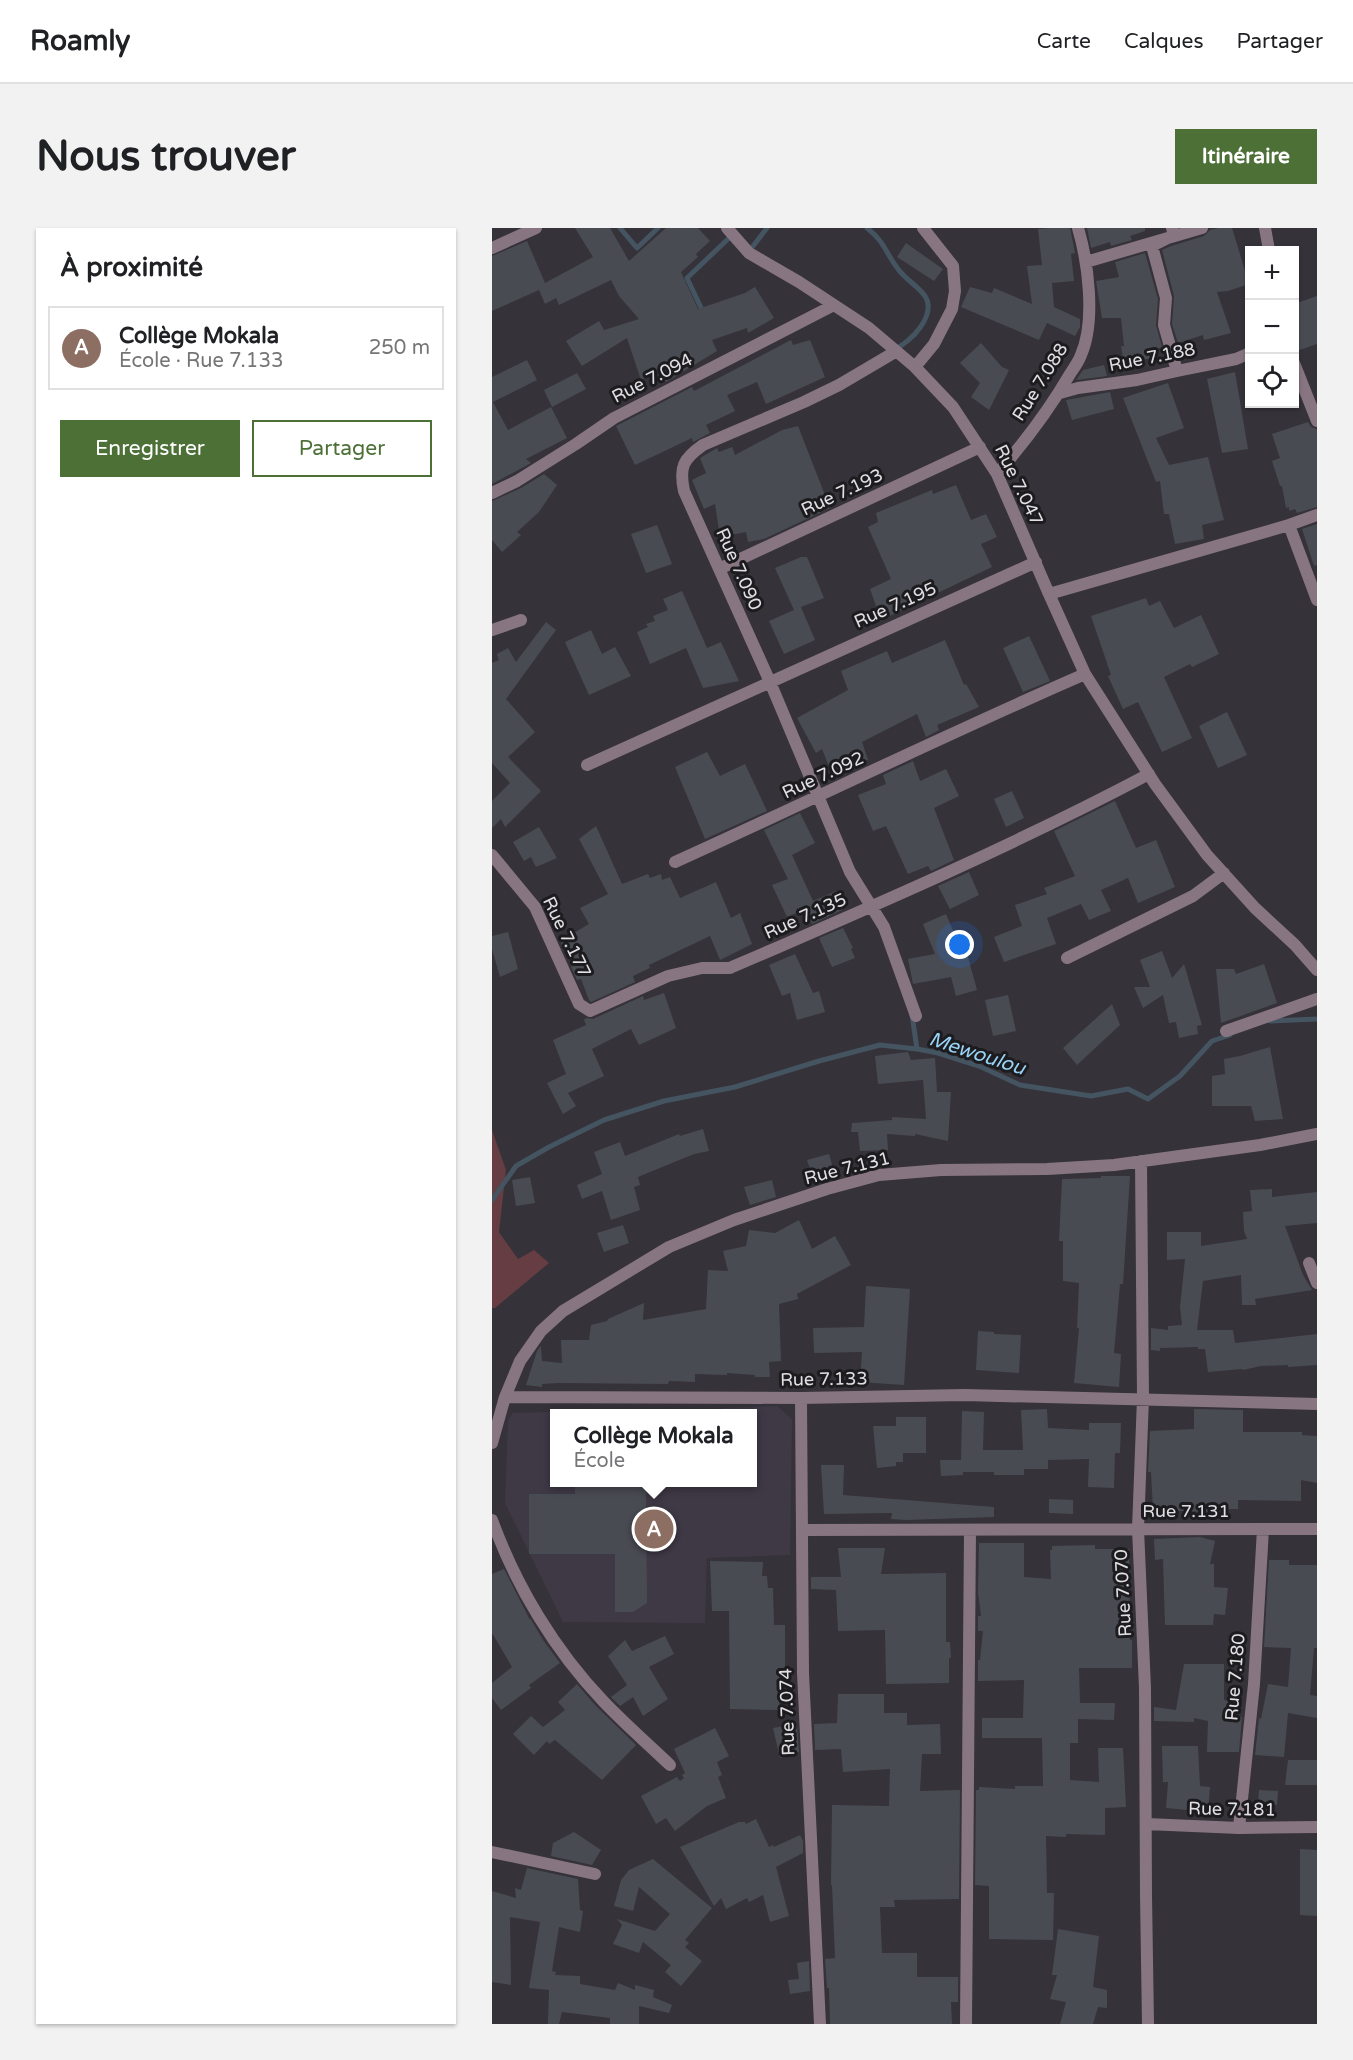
<!DOCTYPE html>
<html lang="fr">
<meta charset="utf-8">
<style>
body{margin:0;font-family:"Varela Round",sans-serif;background:#f2f2f2;color:#202124}
.controls{position:absolute;right:18px;top:18px;display:grid;overflow:hidden;border-radius:0px;box-shadow:0 2px 4px #0004}
.controls button{width:54px;height:54px;display:grid;place-items:center;padding:0;border:0;border-bottom:2px solid #e0e0e0;background:#fff;color:#202124;font:30px sans-serif}
.you{position:absolute;left:468px;top:717px;width:21px;height:21px;margin:-15px;border:4px solid #fff;border-radius:50%;background:#1a73e8;box-shadow:0 0 0 9px #1a73e833}
.badge{display:grid;place-items:center;width:39px;height:39px;border-radius:50%;background:#4d7037;color:#fff;font-size:20px;font-weight:700}
.pin{position:absolute;translate:-50% -50%;border:3px solid #fff;box-shadow:0 2px 6px #0006}
.popup{position:absolute;left:58px;top:1181px;width:207px;height:78px;box-sizing:border-box;display:grid;place-content:center;border-radius:0px;background:#fff;filter:drop-shadow(0 2px 4px #0005);font-size:20px;white-space:nowrap;color:#757577}
.popup b{font-size:22px;color:#202124}
.popup::after{content:'';position:absolute;left:50%;top:100%;margin-left:-12px;border:12px solid transparent;border-top-color:#fff}
.list{margin:0;padding:0;list-style:none}
h2{display:flex;justify-content:space-between;align-items:center;height:78px;margin:0;padding:0 24px;font-size:26px}
h2 small{font-size:20px;font-weight:400;color:#757577}
.list li{display:grid;grid-template-columns:39px 1fr auto;gap:18px;align-items:center;box-sizing:border-box;height:84px;margin:0 12px 12px;padding:0 12px;border:2px solid #e0e0e0;border-radius:0px}
.list b{display:block;font-size:22px;white-space:nowrap}
.list p{margin:0;font-size:20px;white-space:nowrap;color:#757577}
.list em{font-size:20px;font-style:normal;color:#757577}
.actions{display:flex;gap:12px;padding:18px 24px}
.actions a{flex:1;padding:14px 0;border:2px solid #4d7037;border-radius:0px;text-align:center;font-size:21px;color:#4d7037}
.actions .main{background:#4d7037;color:#fff}
.icon{flex:none;width:33px;height:33px;fill:none;stroke:currentColor;stroke-width:2;stroke-linecap:round;stroke-linejoin:round}
.map{position:relative;flex:none;width:825px;height:1796px;overflow:hidden;border-radius:0px}
header{display:flex;align-items:center;gap:36px;box-sizing:border-box;height:84px;padding:0 30px;background:#fff;border-bottom:2px solid #e0e0e0}
header strong{font-size:28px}
nav{display:flex;gap:33px;margin-inline-start:auto;font-size:21px}
.intro{display:flex;align-items:center;justify-content:space-between;box-sizing:border-box;height:144px;padding:0 36px}
h1{margin:0;font-size:42px}
.button{padding:15px 27px;border-radius:0px;background:#4d7037;color:#fff;font-size:21px;font-weight:700}
main{display:flex;gap:36px;padding:0 36px}
aside{flex:1;background:#fff;border-radius:0px;box-shadow:0 2px 4px #0004}
.map>svg:first-child{display:block}
</style>
<header>
<strong>Roamly</strong>
<nav><a>Carte</a><a>Calques</a><a>Partager</a></nav>
</header>
<div class="intro"><h1>Nous trouver</h1><a class="button">Itinéraire</a></div>
<main>
<aside>
<h2>À proximité<small></small></h2>
<ul class="list">
<li><span class="badge" style="background:#8d6e63">A</span><div><b>Collège Mokala</b><p>École · Rue 7.133</p></div><em>250 m</em></li>
</ul>
<div class="actions"><a class="main">Enregistrer</a><a>Partager</a></div>
</aside>
<div class="map">
<svg width="825" height="1796" viewBox="0 0 825 1796">
<rect width="100%" height="100%" fill="#353239"/>
<path fill="#3f3946" d="M285,1178L300,1191L298,1327L215,1330L213,1395L71,1394L13,1275L16,1193L21,1185L164,1181V1186H63V1254H261V1186L230,1185V1180Z"/>
<path fill="#653d42" d="M0,902L14,942L7,1004L26,1031L42,1022L57,1035L3,1080H0Z"/>
<g fill="none" stroke-linecap="round" stroke-linejoin="round">
<path stroke="#445460" stroke-width="5" d="M128,0L145,20L166,0
M375,0C393,14 393,24 406,41C413,51 426,58 433,68C445,87 419,114 403,121
M258,22L275,0
M212,86L195,50L237,10
M420,787L425,821
M778,793L825,791
M0,972L24,938L57,919L112,892L172,873L243,859L327,833L388,817L425,821L446,825L487,838L528,857L599,868L636,861L656,871L688,848L720,813L738,807"/>
</g>
<path fill="#494b53" d="M83,0H118L137,33L174,0H206L218,13L204,26L206,29L189,44L206,81L253,65L263,59L282,90L256,105L255,100L220,112L225,123L174,154L167,142L149,152L135,110L90,138L74,113L107,93L112,102L147,91L127,68L119,52L67,77L64,70L53,76L47,62L0,83V28L35,13L53,55L101,29Z
M558,0H578L583,25L579,26L582,53L560,55L562,79L588,91V99L583,108L555,95L547,112L469,79L478,59L500,65L502,60L540,76L535,38L550,37L546,1Z
M595,0H653V3L638,8L640,12L619,18L618,14L599,20Z
M726,0H740L757,56L736,63L725,64L739,105L712,112L711,107L686,115L680,96L682,68L670,22L679,18L712,8L718,2Z
M414,15L451,41L442,53L405,29Z
M653,25L666,71L664,97L670,119L662,122L664,129L632,136L629,118H632L629,90H610L604,53L627,49L623,34Z
M825,68V116L802,124V76Z
M299,112L301,117L318,112L333,149L274,176L265,154L235,167L243,183L214,197L218,205L201,214L200,210L143,237L124,198L200,159L202,163Z
M489,115L510,139L517,142L497,182L479,169L488,155L468,135Z
M35,132L45,152L1,174L16,202L59,179L75,210L34,231L39,235L0,256V149Z
M612,137L615,148L584,152L591,142Z
M743,144L756,221L730,225L715,151Z
M85,145L94,161L60,179L52,162Z
M676,155L692,200L664,210L677,237L716,229L732,292L710,297L712,311L683,316L677,286H672L668,253L664,254L631,170Z
M618,164L622,181L580,192L574,172Z
M816,194L819,199L825,201V279L805,285L803,281L797,283V279L794,280L790,258H788L780,233L788,230L780,206Z
M306,198L338,280L272,311L256,314L254,304L228,309L223,276L212,281L200,252L214,245L208,230L225,220L227,224L240,219L243,227L290,202Z
M52,246L65,257L47,284L25,304L29,307L10,324L0,312V273L29,260Z
M464,257L479,292L494,286L505,309L489,316L500,339L389,392L378,361L399,351L376,299L386,294L384,285L440,262L441,266Z
M825,296V337L822,338L810,301Z
M165,297L180,336L154,345L139,306Z
M309,329H315L332,370L309,379L323,412L292,426L277,393L302,382L283,340Z
M190,363L215,420L229,414L247,453L211,460L194,420L158,436L145,404L156,399L154,396L163,393L161,388L176,382L171,371Z
M654,370L657,378L668,373L682,400L709,387L727,426L700,439L698,436L672,449L700,510L670,524L646,474L631,481L616,448L619,447L599,388Z
M54,394L64,402L14,471L43,504L16,529L49,563L13,599L9,591L0,600V573L18,555L0,535V435L7,432L5,426L16,420L24,434Z
M99,402L110,426L123,419L139,448L97,467L73,414Z
M537,408L558,453L531,464L511,420Z
M453,412L472,457L474,456L487,479L445,497L447,502L434,509L425,486L370,514L376,532L340,546L330,521L324,525L305,490L356,462L349,443L395,423L400,435Z
M735,484L755,527L726,540L707,498Z
M215,524L228,548L253,536L275,583L213,611L183,539Z
M421,533L428,553L454,541L467,568L442,580L462,632L439,643L436,638L416,646L394,598L381,603L366,567L394,556L391,547Z
M520,563L532,590L514,599L502,571Z
M623,573L644,620L664,612L683,659L646,675L636,650L609,662L619,683L597,692L589,676L555,690L564,716L512,734L502,709L530,698L523,677L555,666L552,660L583,648L562,603Z
M308,585L323,615L300,627L321,673L344,663L352,681L320,696L313,681L295,689L280,657L296,651L272,602Z
M104,598L130,656L156,646L158,650L169,646L170,652L178,649L188,670L224,654L239,690L248,685L260,716L228,732L218,708L157,737L158,740L141,748L143,754L99,774L97,772L89,751L85,752L79,739L81,738L68,713L97,696L88,680L116,666L87,611Z
M47,599L65,630L44,639L39,629L32,633L21,614Z
M477,644L487,667L458,681L446,658Z
M454,686L468,719L473,718L485,762L464,768L459,749L421,756L416,731L443,726L431,696Z
M351,700L361,720L359,721L363,730L340,739L327,710Z
M16,704L26,741L8,749L0,721V708Z
M670,723L680,750L692,736L710,797L705,798L706,806L687,810L684,794L677,795L671,767L651,780L642,759H658L648,732Z
M303,726L321,765L327,763L333,784L305,792L298,765L290,768L277,737Z
M772,736L785,775L729,795L724,741H742L744,746Z
M172,765L184,800L147,817L139,801L100,821L112,848L76,865L84,878L71,886L55,855L74,846L61,812L94,797L92,792L94,790L101,791L151,768L152,772Z
M516,767L524,803L501,808L493,772Z
M620,776L628,797L585,837L571,820Z
M778,819L791,891L763,893L759,878H720V848L733,846L732,831L748,828Z
M416,824L419,832L443,830L445,864H459L456,913L423,906V908L395,906L396,922L368,923L366,904H359L360,895L400,892V889L434,891L431,852L386,856L383,828Z
M211,901L217,923L202,926L146,949L148,957L142,959L148,982L119,992L110,963L90,971L85,957L110,946L102,924L128,914L133,928L187,906L188,908Z
M337,926L343,947L322,953L315,932Z
M609,948H638L631,1056H628L622,1125L629,1126L627,1159L582,1155L587,1100H585L587,1055L571,1053V1013H567L570,951L609,950Z
M38,949L43,975L24,978L20,952Z
M280,952L284,969L258,977L252,959Z
M780,961V969L825,964V995L793,998L811,1047L820,1062L763,1071L764,1077H750L749,1047L711,1053L705,1102H741L743,1115L825,1106V1137L796,1139V1137L769,1138L751,1142L750,1141L716,1144L713,1121H706V1119L668,1120V1123L659,1122V1100L676,1102V1098L690,1097L688,1079L693,1031L675,1032V1004H709V1018L755,1011L752,1003L751,984L760,983L758,962Z
M307,992L320,1021L343,1008L359,1037L305,1066L306,1071L287,1076L289,1133L277,1134L278,1149H263V1147L235,1145V1147L203,1146V1154L177,1153L176,1156L66,1155L50,1156V1159L34,1157L45,1123L49,1118L50,1133L70,1135L69,1112H97L99,1097L115,1093L116,1091L152,1075L151,1092L214,1081L216,1042L236,1043L231,1023L254,1018L257,1002L283,1005Z
M131,997L137,1015L112,1024L105,1005Z
M374,1058L418,1061L412,1157L368,1154L370,1124L322,1125L321,1100L372,1099Z
M486,1103L502,1104V1106L529,1107L527,1145L484,1142Z
M555,1181L556,1200L597,1202V1195H629L628,1225H623L622,1260L596,1259L597,1231L556,1232V1241H532V1247H502V1244H471V1247L449,1248L448,1232H469L470,1183L492,1184L491,1222H531L529,1182Z
M702,1181L751,1182V1204H810V1207L825,1208V1255L809,1252V1273L746,1272V1281H720V1284L661,1282L659,1244H656L658,1203L702,1201Z
M404,1189H434V1225H411V1234H404V1238L385,1240L381,1198H404Z
M329,1237H352L351,1267L502,1279V1289L414,1292L399,1291L400,1285L332,1286Z
M83,1254H154L155,1375L141,1384H123V1326H37V1266H83Z
M557,1271L581,1272V1286L557,1285Z
M708,1309L723,1313L718,1336H722V1359L736,1360L733,1387L722,1386L721,1397H673L671,1331L663,1332L662,1311Z
M487,1315H532V1349L559,1351L558,1322H560V1318L603,1317V1321H637L638,1412H640V1440H587L588,1475H623L622,1492L586,1491V1515H578V1552L607,1554L606,1520H631L634,1579L613,1580V1607L574,1606V1609L554,1608L555,1665H562L561,1712L497,1711V1658L483,1657L484,1562H487V1559L523,1561V1558H551L550,1510H490V1490H531L532,1452L486,1453V1432H488L491,1403H486V1388H489L486,1364Z
M346,1320H393L389,1346L454,1345V1414H458L459,1430H457V1455L394,1456L393,1402L346,1403L344,1362L319,1361V1349H349Z
M777,1332H797V1337H825V1420H822L818,1467L825,1468V1490L796,1485L792,1529L763,1527L767,1490L769,1491L776,1456L796,1459L799,1420L772,1419Z
M218,1333L271,1334L270,1348H275L276,1360H281L282,1397H293V1445H288L287,1482L238,1481L237,1383H220Z
M12,1341L38,1392V1390L51,1412L68,1435L37,1457L39,1460L9,1482L0,1470V1455L20,1439L0,1405V1346Z
M173,1408L182,1426L157,1439L176,1471L151,1488L141,1469L128,1478L119,1469L135,1457L116,1428L133,1412L140,1423Z
M692,1436H732V1472L742,1473L740,1488L750,1489L747,1524H715L716,1493L702,1490V1494L662,1493V1479L684,1482Z
M85,1456L103,1477L144,1517L110,1552L63,1512L57,1516L55,1513L42,1527L21,1506L39,1488L51,1499L73,1482L66,1474Z
M346,1466H392V1485H415V1497L448,1496L449,1526H430L428,1563L468,1562L467,1671L402,1672L403,1679H388L390,1725H425V1749H466V1774H459L460,1796H338L337,1760H335L333,1731L343,1730L340,1657H339L340,1577L397,1578L398,1541L351,1544L349,1521L323,1522L322,1496L345,1495Z
M303,1496L305,1497L307,1524L288,1530L281,1500Z
M223,1500L237,1528L225,1534L230,1547L226,1549L234,1570L215,1578L183,1603L174,1590L164,1596L149,1568L185,1549L188,1553L192,1550L190,1547L193,1545L182,1521Z
M670,1518H706L708,1558L718,1559L716,1584L674,1580L676,1554H671Z
M796,1532H825V1557H793Z
M767,1562L786,1563L785,1577L766,1576Z
M264,1591L277,1619L281,1617L282,1619L308,1607L311,1613V1625L284,1639L297,1688L278,1694L271,1667L257,1674L255,1670L234,1681L229,1670L222,1678L188,1619L247,1594H253L254,1596Z
M82,1604L109,1622L100,1637L59,1628L61,1615Z
M808,1621L825,1622V1688L808,1687Z
M161,1631L220,1680L193,1712L197,1715L193,1719L210,1733L189,1758L173,1744L179,1737L151,1714L147,1725L121,1716L130,1697L125,1691L163,1703L178,1686L147,1659L141,1683L122,1678L129,1652L137,1642Z
M35,1640L86,1651L88,1682L91,1683L88,1704L67,1699L60,1743L64,1744L63,1747L88,1748V1756L123,1762L126,1755L143,1762V1757L162,1762L161,1769L180,1777L177,1785L147,1778V1796H118V1790L70,1784L67,1796H56L57,1762L37,1760L48,1694L18,1689L19,1757L0,1754V1663L24,1670L23,1660L29,1662Z
M566,1701L607,1708L601,1759L615,1762V1780L606,1779L601,1796H568L574,1774L558,1771L565,1747H560Z
M317,1733L318,1763L298,1766L296,1752L307,1751L305,1735Z"/>
<g fill="none" stroke-linecap="round" stroke-linejoin="round">
<path stroke="#887582" stroke-width="12" d="M235,0L257,25L307,54L377,100L423,139L461,179L505,246L557,366L797,297L825,287
M680,0L682,7L660,18L674,70L672,97L685,143
M773,0L777,22
M0,20L44,0
M594,34L710,0
M403,124L347,157L312,174L211,217C191,231 187,239 192,263L278,454L358,644L392,699L424,788
M802,135L825,193
M423,139L442,116L460,81L463,63L461,38L431,0
M568,165L586,160L645,152L685,143L744,131L758,125
M505,246C532,215 557,182 578,146C582,140 587,133 589,127C604,93 596,34 586,0
M0,265L25,253L84,216L122,190L342,77
M797,297L825,372
M227,341L488,219
M557,366L593,446L663,556L715,627L763,680L803,717L825,742
M0,402L29,392
M95,537L544,334
M0,627L43,679L87,776L98,783L176,748L210,740H238C379,679 521,618 657,546
M183,634C320,572 455,506 593,446
M575,730L701,668L732,645
M734,803L825,771
M649,933L651,1170L646,1301L653,1460L654,1667L656,1796
M817,1035L825,1055
M13,1169L309,1170L472,1167L825,1176
M309,1170L311,1445L328,1796
M0,1215L13,1169L28,1133L49,1103L71,1083L177,1019L242,992L335,961L387,947L449,942L555,941L622,937L768,917L825,906
M0,1292C24,1358 63,1423 112,1474C133,1496 156,1516 178,1537
M310,1302L825,1301
M654,1596L747,1600L825,1599
M747,1600L762,1456L771,1301
M0,1624L103,1646
M474,1796L478,1302"/>
</g>
<g text-anchor="middle" dominant-baseline="central" stroke-width="6" stroke-linejoin="round" paint-order="stroke">
<g font-size="18" fill="#e1dfe4" stroke="#1c1b1e">
<text transform="translate(660 129) rotate(-11)">Rue 7.188</text>
<text transform="translate(160 150) rotate(-27)">Rue 7.094</text>
<text transform="translate(548 154) rotate(-58)">Rue 7.088</text>
<text transform="translate(527 257) rotate(64)">Rue 7.047</text>
<text transform="translate(350 264) rotate(-25)">Rue 7.193</text>
<text transform="translate(247 341) rotate(66)">Rue 7.090</text>
<text transform="translate(403 377) rotate(-24)">Rue 7.195</text>
<text transform="translate(331 547) rotate(-25)">Rue 7.092</text>
<text transform="translate(313 688) rotate(-24)">Rue 7.135</text>
<text transform="translate(75 709) rotate(64)">Rue 7.177</text>
<text transform="translate(355 940) rotate(-14)">Rue 7.131</text>
<text transform="translate(332 1151) rotate(-1)">Rue 7.133</text>
<text x="694" y="1283">Rue 7.131</text>
<text transform="translate(631 1365) rotate(-93)">Rue 7.070</text>
<text transform="translate(743 1449) rotate(-85)">Rue 7.180</text>
<text transform="translate(295 1484) rotate(-92)">Rue 7.074</text>
<text transform="translate(740 1581) rotate(1)">Rue 7.181</text>
</g>
<g font-size="20" font-style="italic" fill="#98d3f7" stroke="#1c1b1e">
<text transform="translate(485 826) rotate(18)">Mewoulou</text>
</g>
</g>
</svg>
<div class="controls">
<button>+</button>
<button>−</button>
<button><svg class="icon" aria-label="locate" viewBox="0 0 24 24"><circle cx="12" cy="12" r="6"/><path d="M12 2v4M12 18v4M2 12h4M18 12h4"/></svg></button>
</div>
<div class="you"></div>
<div class="pin badge" style="left:162px;top:1301px;background:#8d6e63">A</div>
<div class="popup"><b>Collège Mokala</b>École</div>
</div>
</main>
